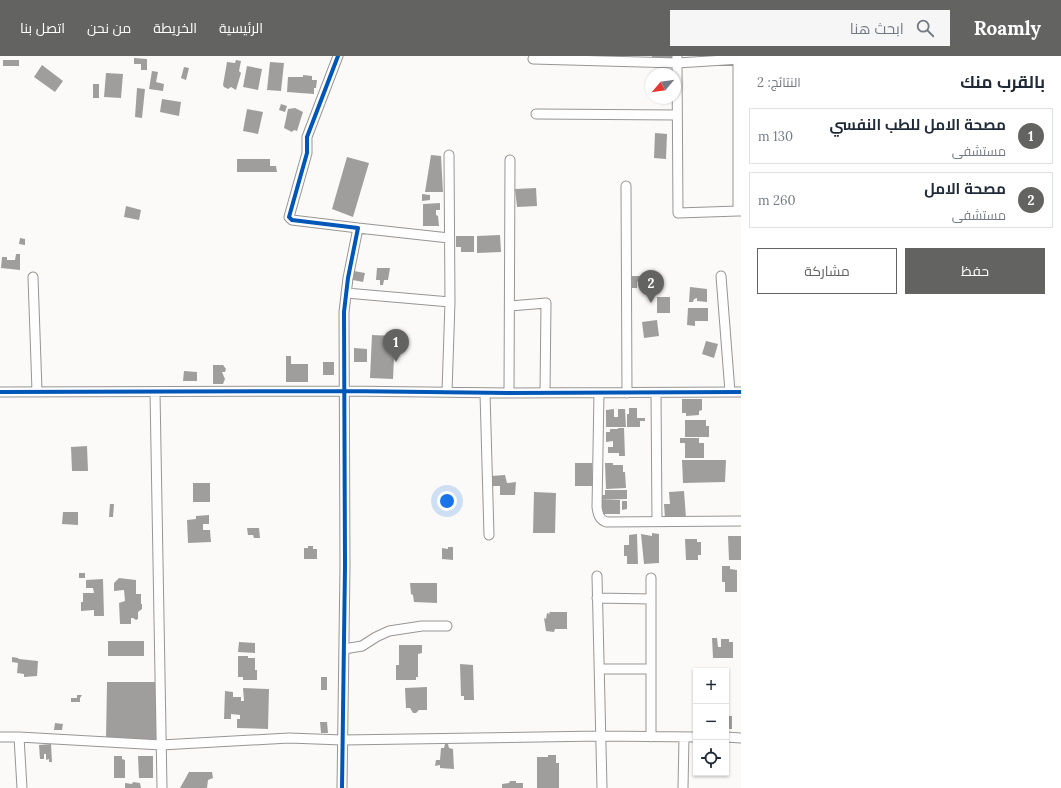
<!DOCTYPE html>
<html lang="ar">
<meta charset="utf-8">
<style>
body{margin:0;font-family:Lora,Cairo,serif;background:#f6f6f7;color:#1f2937;direction:rtl}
.controls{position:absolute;right:12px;bottom:12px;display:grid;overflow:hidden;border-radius:0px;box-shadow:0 1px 3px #0004}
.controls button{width:36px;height:36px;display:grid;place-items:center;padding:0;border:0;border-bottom:1px solid #e0e1e3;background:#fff;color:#1f2937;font:20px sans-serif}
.compass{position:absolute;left:645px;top:12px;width:36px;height:36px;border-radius:50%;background:#fff;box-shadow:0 1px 3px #0004;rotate:241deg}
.you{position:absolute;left:447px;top:445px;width:14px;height:14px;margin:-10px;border:3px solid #fff;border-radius:50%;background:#1a73e8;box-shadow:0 0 0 6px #1a73e833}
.badge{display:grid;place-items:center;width:26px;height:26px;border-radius:50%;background:#636362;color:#fff;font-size:13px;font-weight:700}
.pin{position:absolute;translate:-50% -33px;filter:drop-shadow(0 1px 2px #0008)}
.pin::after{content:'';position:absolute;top:21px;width:14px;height:12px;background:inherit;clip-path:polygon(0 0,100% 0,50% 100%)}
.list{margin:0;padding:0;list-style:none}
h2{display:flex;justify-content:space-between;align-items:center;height:52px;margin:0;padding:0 16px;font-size:17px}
h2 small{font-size:13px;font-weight:400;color:#747a83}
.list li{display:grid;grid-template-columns:26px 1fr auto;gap:12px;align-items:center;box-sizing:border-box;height:56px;margin:0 8px 8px;padding:0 8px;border:1px solid #e0e1e3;border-radius:0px}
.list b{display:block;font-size:15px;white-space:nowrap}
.list p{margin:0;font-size:13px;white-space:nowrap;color:#747a83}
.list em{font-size:13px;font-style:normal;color:#747a83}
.actions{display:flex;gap:8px;padding:12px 16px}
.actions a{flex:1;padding:9px 0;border:1px solid #636362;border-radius:0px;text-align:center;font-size:14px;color:#636362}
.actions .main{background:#636362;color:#fff}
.icon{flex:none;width:22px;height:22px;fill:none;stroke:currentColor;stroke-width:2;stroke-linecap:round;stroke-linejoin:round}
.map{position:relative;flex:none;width:741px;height:732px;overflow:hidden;direction:ltr}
header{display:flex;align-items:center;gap:24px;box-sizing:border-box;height:56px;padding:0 20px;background:#636362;color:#fff}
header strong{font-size:19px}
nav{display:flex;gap:22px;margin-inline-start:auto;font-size:14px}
.search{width:280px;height:36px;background:#f6f6f7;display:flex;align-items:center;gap:10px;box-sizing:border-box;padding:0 14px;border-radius:0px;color:#747a83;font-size:15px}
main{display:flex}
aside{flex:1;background:#fff}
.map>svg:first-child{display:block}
</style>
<header>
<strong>Roamly</strong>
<div class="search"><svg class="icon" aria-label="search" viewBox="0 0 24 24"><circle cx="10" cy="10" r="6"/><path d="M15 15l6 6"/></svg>ابحث هنا</div>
<nav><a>الرئيسية</a><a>الخريطة</a><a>من نحن</a><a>اتصل بنا</a></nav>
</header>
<main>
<aside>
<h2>بالقرب منك<small>النتائج: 2</small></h2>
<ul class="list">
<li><span class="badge">1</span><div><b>مصحة الامل للطب النفسي</b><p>مستشفى</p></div><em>130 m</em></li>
<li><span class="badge">2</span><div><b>مصحة الامل</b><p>مستشفى</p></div><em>260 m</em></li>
</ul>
<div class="actions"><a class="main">حفظ</a><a>مشاركة</a></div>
</aside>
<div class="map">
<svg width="741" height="732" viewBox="0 0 741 732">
<rect width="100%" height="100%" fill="#fcfaf8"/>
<path fill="#a09e9d" d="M652,0H673V3L652,2Z
M134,2L147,3V14H141V8H134Z
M3,4H19V10H3Z
M236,4L241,5L239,15L241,17L236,34L231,31L228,33L224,31L223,29L227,6L235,7Z
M270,6L284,7L281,35L267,34Z
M42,9L63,25L55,36L34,21Z
M247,10L262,13L258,34L243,31Z
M184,11L189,12L186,24L181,22Z
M152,15L158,16L156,26L164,28L163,35L149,33Z
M106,17L123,18L121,42L104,41Z
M303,19L312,20V24H317L316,32H314V38L287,36L288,21H303Z
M93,28H99V42H93Z
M137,32L145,33L142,62L135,61Z
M162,43L181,46L179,60L160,56Z
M281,48L287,50L285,56L279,54Z
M295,52L303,56L297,75L294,74L292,76L284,72L288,53Z
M247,53L263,56L258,78L243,75Z
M655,77L667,78L666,103L654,102Z
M431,99L441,100L443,136H425Z
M347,101L369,107L353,161L332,153Z
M237,103H270V110H276L277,116H237Z
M536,132L537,150L517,151L515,133Z
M422,138L430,139V144L422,145Z
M440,147V154H436V159L438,160L439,170H423V148Z
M126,150L141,154L139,164L124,161Z
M500,179L501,196L477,197V180Z
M456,180H474V196H461V191H456Z
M20,182L25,183V189L19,188Z
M16,198H20V214L1,212L2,201H7V204H15Z
M377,212H390L388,224H384L383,229H380V224H376Z
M354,215L365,217L363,226L353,224Z
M631,220H641L642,225L637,226V232H632Z
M690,231L707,233V246L697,245V242L694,243L693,246H689Z
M657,241H670V257H657Z
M688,252H708V265H695V270L687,269Z
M657,264L659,280L644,282L642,266Z
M372,279L395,280L393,323L370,322Z
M706,285L718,288L714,302L702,298Z
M354,292L367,293V306H354Z
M286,300H291V308H308V326H286Z
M323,306H334V319H323Z
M213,309H223L226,313L225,316H222L225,323L223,328H213Z
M184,315L197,316V325H183Z
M682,343H702V354L699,355V359L686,360V357H682Z
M629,352H637V362H645V365H640V371H627V358H629Z
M614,353V361H618V353H625L626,371H606V354Z
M685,364H706V370H709V381H685Z
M618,372H624L625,400H619V397H608V391H613V385L606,386V376H610V373H618Z
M680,382H699V387H704V402H685V387H680Z
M87,390L88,415H72L71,391Z
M682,404H726L725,426L683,427Z
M575,407H592V430H575Z
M605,407H613V409H623V416H625L626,432L606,433Z
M505,419L507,427L516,426L515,439H500V430H491V420Z
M193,427H210V446H193Z
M605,434H627V443L599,444L598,439H605Z
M684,435L686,462L665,463L664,448H670L669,436Z
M534,436L556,437L555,477H533Z
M601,444H620V458H601Z
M622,445H627V453L622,454Z
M110,448H114L113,461H109Z
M63,456H78V469L62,468Z
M209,459V468H203V474H210L211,486L188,487L187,464L196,463V460Z
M247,472H259L260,482H254L253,479H248Z
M652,477L659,478V507L644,508L641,478L652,480Z
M637,478L638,508H627V500H624V489H629V479Z
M728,480H741V504H729Z
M685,483H697V486H701V499H698V504H686Z
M308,490H313V493H317V503H304V492H308Z
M448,491H453V504L442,503V492L448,493Z
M722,510H730V513L737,514V536H725V526H722Z
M79,517H85V522H79Z
M119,522L136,524V538H141V548H142V553L138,556V563L136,564L133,562H131V568H120L119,547L125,545L124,534L114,535V527Z
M103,523L104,560H94V554L81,555V546H83V537H94L93,532H86V524Z
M410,527H437V547L414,546L413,539L411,538Z
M549,556H567V573H555L554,576L546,575L544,562L546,563L547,557L550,558Z
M712,582H717L718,591H721V583H729V586H733V602H713Z
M108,585H144V600H108Z
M239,586L255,587V597L238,596Z
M399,589H422V597L418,598V621H416V624H396V609H399Z
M238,600H248V602H255V614H257V624H243V621H238Z
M12,601L18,602L19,603L38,605L37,620L24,621V618L17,617L18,607L12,606Z
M460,608L473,609L474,644H464V640H461Z
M321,621H327V634H321Z
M107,626H156V683H106Z
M427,631V654H419L416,657H413L410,652H406L405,632Z
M243,632L269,633L268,673L237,672V663H240V659L231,658V663H224L225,635L233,636V641H241V645H244Z
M77,639H82L80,642V646H71V642H77Z
M726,660H732V673H726Z
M320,666H327L328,677H321Z
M55,667L63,668L62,674H54Z
M51,688L52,706H49V703L46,704V698H44V703H40L39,689Z
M445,688H448L449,692L453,693L454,713L440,712V709L435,710L436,704H440L441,692H444Z
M548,699H556V707H559V732H537V701H548Z
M114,700H122V703L125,704V722H114Z
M138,700H153V722H139Z
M189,716H212L213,722L208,724L207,732H180Z
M510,725H516V727H523V732H502V728L509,727Z
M133,726L140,727L141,732H125V727L132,728Z"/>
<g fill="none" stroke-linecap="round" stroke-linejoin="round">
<defs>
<path id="minor" d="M338,0L307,81V97L289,161L292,164L358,172L348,222L344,256L345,510L342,732
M677,0V7L741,3
M533,3L677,7L678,157L738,155
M738,3V155H741
M536,58L677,59
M626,130L627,337
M358,172L449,182
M721,220L730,336
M33,221L37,335
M346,237L450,246
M510,250L546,247L545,337
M0,336L344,335L509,337L741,336
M155,336L162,732
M447,336L450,246L449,99
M485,337L489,479
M509,337L510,104
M599,337L597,451C598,458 599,463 606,466L741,465
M656,337L657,465
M597,520L602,732
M597,542L651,543
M344,593L362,590L376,581L389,575L422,570H447
M600,613H651
M0,681H19L161,689L289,682L342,684L601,680L696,681
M19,681L22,732
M651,681V522
M726,681L741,682
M683,732L684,681"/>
</defs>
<use href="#minor" stroke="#979695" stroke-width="11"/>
<use href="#minor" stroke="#fffefe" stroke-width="9"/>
<defs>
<path id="cycleway" d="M338,0L307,81V97L289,161L292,164L358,172L348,222L344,256L345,510L342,732
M0,336L344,335L509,337L741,336"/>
</defs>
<use href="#cycleway" stroke="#fff" stroke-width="6"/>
<use href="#cycleway" stroke="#0057b8" stroke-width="4"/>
</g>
</svg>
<div class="controls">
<button>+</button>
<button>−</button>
<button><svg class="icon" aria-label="locate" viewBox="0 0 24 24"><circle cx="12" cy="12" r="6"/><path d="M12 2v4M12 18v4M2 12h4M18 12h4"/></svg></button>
</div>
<svg class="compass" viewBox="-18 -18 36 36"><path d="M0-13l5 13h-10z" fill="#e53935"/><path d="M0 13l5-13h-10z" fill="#747a83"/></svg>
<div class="you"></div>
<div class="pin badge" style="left:396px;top:306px">1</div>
<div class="pin badge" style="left:651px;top:247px">2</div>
</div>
</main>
